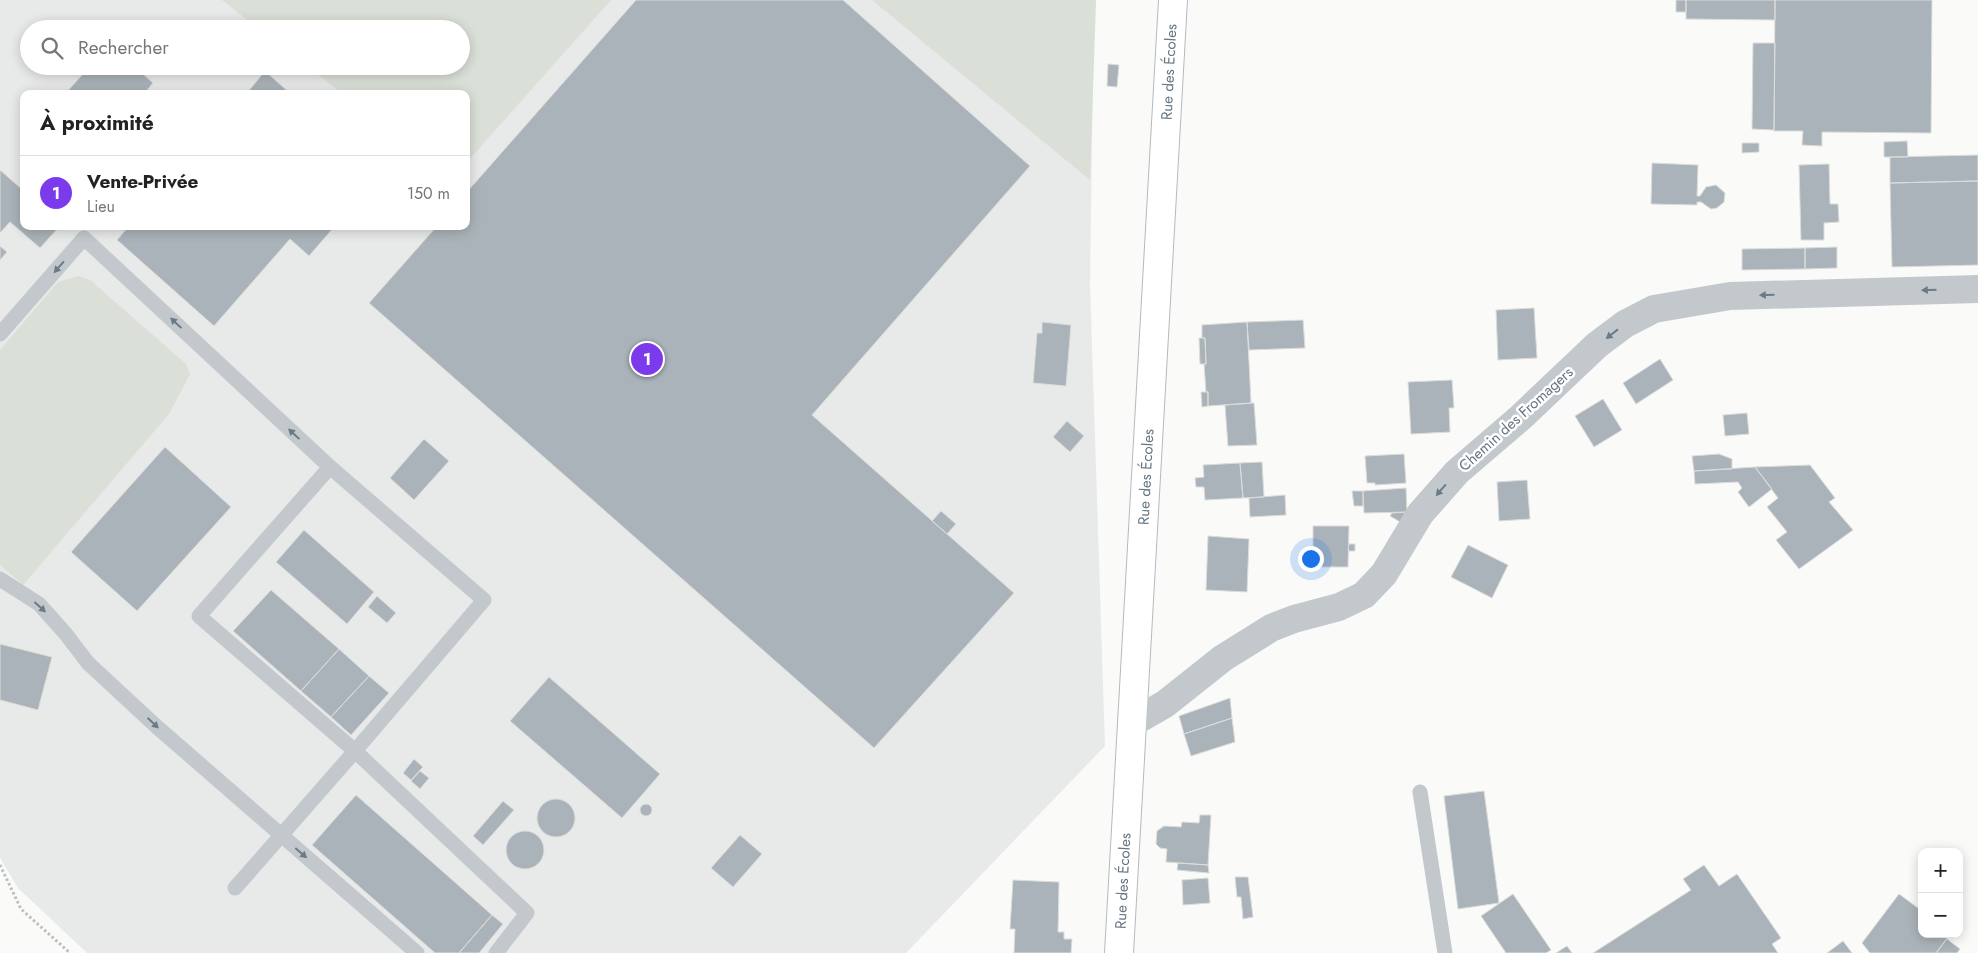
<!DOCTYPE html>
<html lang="fr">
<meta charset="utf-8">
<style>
body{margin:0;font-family:Jost,sans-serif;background:#f2f2f2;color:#222}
.controls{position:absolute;right:15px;bottom:15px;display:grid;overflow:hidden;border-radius:10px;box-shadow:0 2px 12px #0003}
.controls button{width:45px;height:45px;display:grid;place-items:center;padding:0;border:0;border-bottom:1px solid #e0e0e0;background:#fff;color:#222;font:25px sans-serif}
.you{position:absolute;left:1310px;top:558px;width:18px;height:18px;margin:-12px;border:4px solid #fff;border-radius:50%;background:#1a73e8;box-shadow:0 0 0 8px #1a73e833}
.badge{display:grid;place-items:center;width:32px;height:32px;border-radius:50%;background:#7c3aed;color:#fff;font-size:16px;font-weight:700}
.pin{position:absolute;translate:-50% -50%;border:2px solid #fff;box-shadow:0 1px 5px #0006}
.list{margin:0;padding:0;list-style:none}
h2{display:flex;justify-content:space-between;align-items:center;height:65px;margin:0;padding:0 20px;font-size:21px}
h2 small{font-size:16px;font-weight:400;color:#767676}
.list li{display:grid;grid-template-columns:32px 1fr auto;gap:15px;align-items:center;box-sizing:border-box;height:75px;padding:0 20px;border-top:1px solid #e0e0e0}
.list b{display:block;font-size:19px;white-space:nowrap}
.list p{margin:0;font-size:16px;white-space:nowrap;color:#767676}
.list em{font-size:16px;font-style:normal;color:#767676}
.icon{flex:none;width:28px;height:28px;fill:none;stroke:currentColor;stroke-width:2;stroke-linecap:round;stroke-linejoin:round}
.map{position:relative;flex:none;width:1978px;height:953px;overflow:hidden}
.search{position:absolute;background:#fff;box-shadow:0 2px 12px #0003;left:20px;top:20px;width:450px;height:55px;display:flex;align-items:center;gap:12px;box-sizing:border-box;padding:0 18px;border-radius:28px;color:#767676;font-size:19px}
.panel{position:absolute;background:#fff;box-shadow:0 2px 12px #0003;left:20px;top:90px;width:450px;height:140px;border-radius:10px}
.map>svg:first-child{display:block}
</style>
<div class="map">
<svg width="1978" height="953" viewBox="0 0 1978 953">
<rect width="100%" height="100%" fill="#fafaf8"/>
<path fill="#e8e9e9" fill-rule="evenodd" d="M0,0H1094L1090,283L1105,746L906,953H87L18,888L0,858ZM29,29H461V66H29ZM24,94H466V226H24Z"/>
<path fill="#dadfd7" d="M222,0H611L466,163V94H343L307,66H461V29H259Z
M872,0H1096L1090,180Z
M79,276L90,280L186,364L190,374L169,414L23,585L0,565V350L58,282Z"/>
<path fill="#aab3b9" stroke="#dcdcda" d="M636,0H843L1030,166L812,415L1014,593L874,748L369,303L437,226H466V193Z
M1676,0H1686V12H1676Z
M1686,0H1775V20L1686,19Z
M1775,0H1932L1931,133L1822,132V146L1802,145L1803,131H1774Z
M129,23L136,29H124Z
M1753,43H1775L1774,130L1752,129Z
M1108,64L1119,65L1117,87L1107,86Z
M90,66H150L143,74L153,83L144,94H65Z
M265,71L291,94H246Z
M1907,141L1908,157H1884V142Z
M1742,143H1759V152L1742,153Z
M1978,155V181L1890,183V157Z
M1652,163L1698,165L1697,196H1700L1706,187L1716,185L1725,193L1724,202L1717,208L1711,209L1701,202H1697V205L1651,204Z
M1829,164L1830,204H1838L1839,222L1824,223V240H1801L1799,165Z
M0,170L24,191V226H60L40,248L10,222L0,233Z
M1978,181V265L1892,267L1890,183Z
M129,226H335L309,256L290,239L214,326L117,240Z
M0,246L7,252L0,260Z
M1837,247V268L1805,269V248Z
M1805,248V269L1742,270V249Z
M1534,308L1537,358L1498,360L1496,310Z
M1303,320L1305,348L1249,350L1247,322Z
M1042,322L1071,325L1066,386L1033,383L1037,333H1042Z
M1247,322L1251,403L1208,406V392H1206L1204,364H1206L1205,338H1202V325Z
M1199,338H1205L1206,364H1200Z
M1660,359L1673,380L1636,404L1623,383Z
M1452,380L1454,408H1449L1450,432L1411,434L1408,382Z
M1201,392H1208V406L1202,407Z
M1603,399L1622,430L1594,447L1575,416Z
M1254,403L1257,445L1228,446L1225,405Z
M1747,413L1749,434L1725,436L1723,415Z
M1067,421L1084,436L1070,452L1053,437Z
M424,439L449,461L414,500L390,478Z
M165,447L231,507L137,611L71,552Z
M1404,454L1406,483L1375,485V483H1367L1365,456Z
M1719,454L1732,459V469L1694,471L1692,456Z
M1262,462L1264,497L1243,498L1240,463Z
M1240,463L1243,498L1205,500L1204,487H1196L1195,478L1204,477L1203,465Z
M1810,465L1835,498L1829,502L1853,530L1799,569L1776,540L1787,532L1767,507L1778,498L1755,467Z
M1755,467L1772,489L1749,507L1738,492L1742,488L1738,482L1695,484L1694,471Z
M1527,480L1530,519L1499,521L1497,482Z
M1406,488L1407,512L1364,513L1363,491Z
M1352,491H1363V506H1354Z
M1285,495L1286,515L1250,517L1249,498Z
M941,511L956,524L947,534L932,521Z
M1409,512L1402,523L1390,516L1392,513Z
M1313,526H1349L1348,567H1313Z
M304,530L374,592L347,624L276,562Z
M1208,536L1249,539L1247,592L1206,590Z
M1349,544H1355V551H1348Z
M1468,545L1508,565L1492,598L1451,577Z
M271,590L339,649L301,691L233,631Z
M377,596L396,613L387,623L368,607Z
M0,644L52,657L38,710L0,700Z
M339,649L369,676L331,717L301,691Z
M369,676L389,693L351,735L331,717Z
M549,677L660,774L622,818L510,721Z
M1230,698L1232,718L1184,734L1179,716Z
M1232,718L1235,742L1191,756L1184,734Z
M414,759L423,767L411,780L403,773Z
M420,771L429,778L420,789L411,781Z
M1484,791L1499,903L1458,909L1444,796Z
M356,795L492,915L459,953H435L312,845Z
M537 818a19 19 0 1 1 38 0a19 19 0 1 1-38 0Z
M503,801L514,810L483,845L473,836Z
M640 810a6 6 0 1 1 12 0a6 6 0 1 1-12 0Z
M1200,815H1211L1208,865L1166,862L1167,849L1160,848L1156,844L1157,831L1164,826L1181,827L1182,822L1199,823Z
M506 850a19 19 0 1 1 38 0a19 19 0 1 1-38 0Z
M740,835L762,854L733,887L711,868Z
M1178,863L1208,865L1209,873L1177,870Z
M1704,865L1719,886L1737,874L1781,938L1772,944L1778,953H1593L1691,890L1683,879Z
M1235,877H1248L1253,917L1243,919L1241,897H1237Z
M1208,878L1210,903L1183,905L1182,880Z
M1013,880L1059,882L1058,932H1064V939H1072L1071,953H1014L1015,929H1010Z
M1513,894L1551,950L1546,953H1506L1481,916Z
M1899,894L1922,911V934H1950L1936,953H1870L1862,943Z
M492,915L503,924L479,953H459Z
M1947,939L1960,949L1957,953H1936Z
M1843,941L1852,953H1827Z
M1567,946L1572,953H1556Z"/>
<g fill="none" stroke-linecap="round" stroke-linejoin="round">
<defs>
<path id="secondary" d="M1119,953L1173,0"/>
</defs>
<use href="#secondary" stroke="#b3babf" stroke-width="30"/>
<path stroke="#bbbfc2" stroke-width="3" stroke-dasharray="2.5 2.5" stroke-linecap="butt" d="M0,865L21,909L70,953"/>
<path stroke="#c3c8cc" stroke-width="15" d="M0,334L84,238L330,467L484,600L355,751L235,888
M330,467L199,616L355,751L527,913L496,953
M0,579L39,604L65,633L88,663L157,727L417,953
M1420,792L1445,953"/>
<path stroke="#c3c8cc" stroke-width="28" d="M1132,723L1165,704L1223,658L1271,628L1294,619L1339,607L1364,595L1384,574L1420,514L1457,472L1521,417L1597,345L1625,324L1654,309L1730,296L1978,289"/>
<use href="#secondary" stroke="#fff" stroke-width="28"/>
</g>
<defs><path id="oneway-solid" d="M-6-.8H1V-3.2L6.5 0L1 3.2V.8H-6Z" transform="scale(1.25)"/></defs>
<g fill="#6a7a87">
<use href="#oneway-solid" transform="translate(59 267) rotate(131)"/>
<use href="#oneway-solid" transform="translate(1929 290) rotate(178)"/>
<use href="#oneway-solid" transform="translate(1767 295) rotate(178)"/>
<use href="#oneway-solid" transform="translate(176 323) rotate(-137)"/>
<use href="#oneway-solid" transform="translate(1612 334) rotate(142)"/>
<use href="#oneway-solid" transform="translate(294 434) rotate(-137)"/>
<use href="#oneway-solid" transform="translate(1441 490) rotate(131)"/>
<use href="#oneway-solid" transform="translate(40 607) rotate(42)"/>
<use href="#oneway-solid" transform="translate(153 723) rotate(43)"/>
<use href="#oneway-solid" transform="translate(301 853) rotate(41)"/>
</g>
<g text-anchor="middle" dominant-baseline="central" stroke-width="5" stroke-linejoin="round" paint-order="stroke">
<g font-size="15" fill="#657683" stroke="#fff">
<text transform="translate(1169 72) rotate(-87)">Rue des Écoles</text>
<text transform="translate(1516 419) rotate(-42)">Chemin des Fromagers</text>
<text transform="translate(1146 477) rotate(-87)">Rue des Écoles</text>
<text transform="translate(1123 881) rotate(-87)">Rue des Écoles</text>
</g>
</g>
</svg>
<div class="controls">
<button>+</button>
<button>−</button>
</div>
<div class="you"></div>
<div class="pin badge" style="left:647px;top:359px">1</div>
<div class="search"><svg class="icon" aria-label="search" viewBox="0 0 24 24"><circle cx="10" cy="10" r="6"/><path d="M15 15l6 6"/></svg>Rechercher</div>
<section class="panel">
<h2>À proximité<small></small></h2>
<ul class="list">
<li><span class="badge">1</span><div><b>Vente-Privée</b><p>Lieu</p></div><em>150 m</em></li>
</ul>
</section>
</div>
